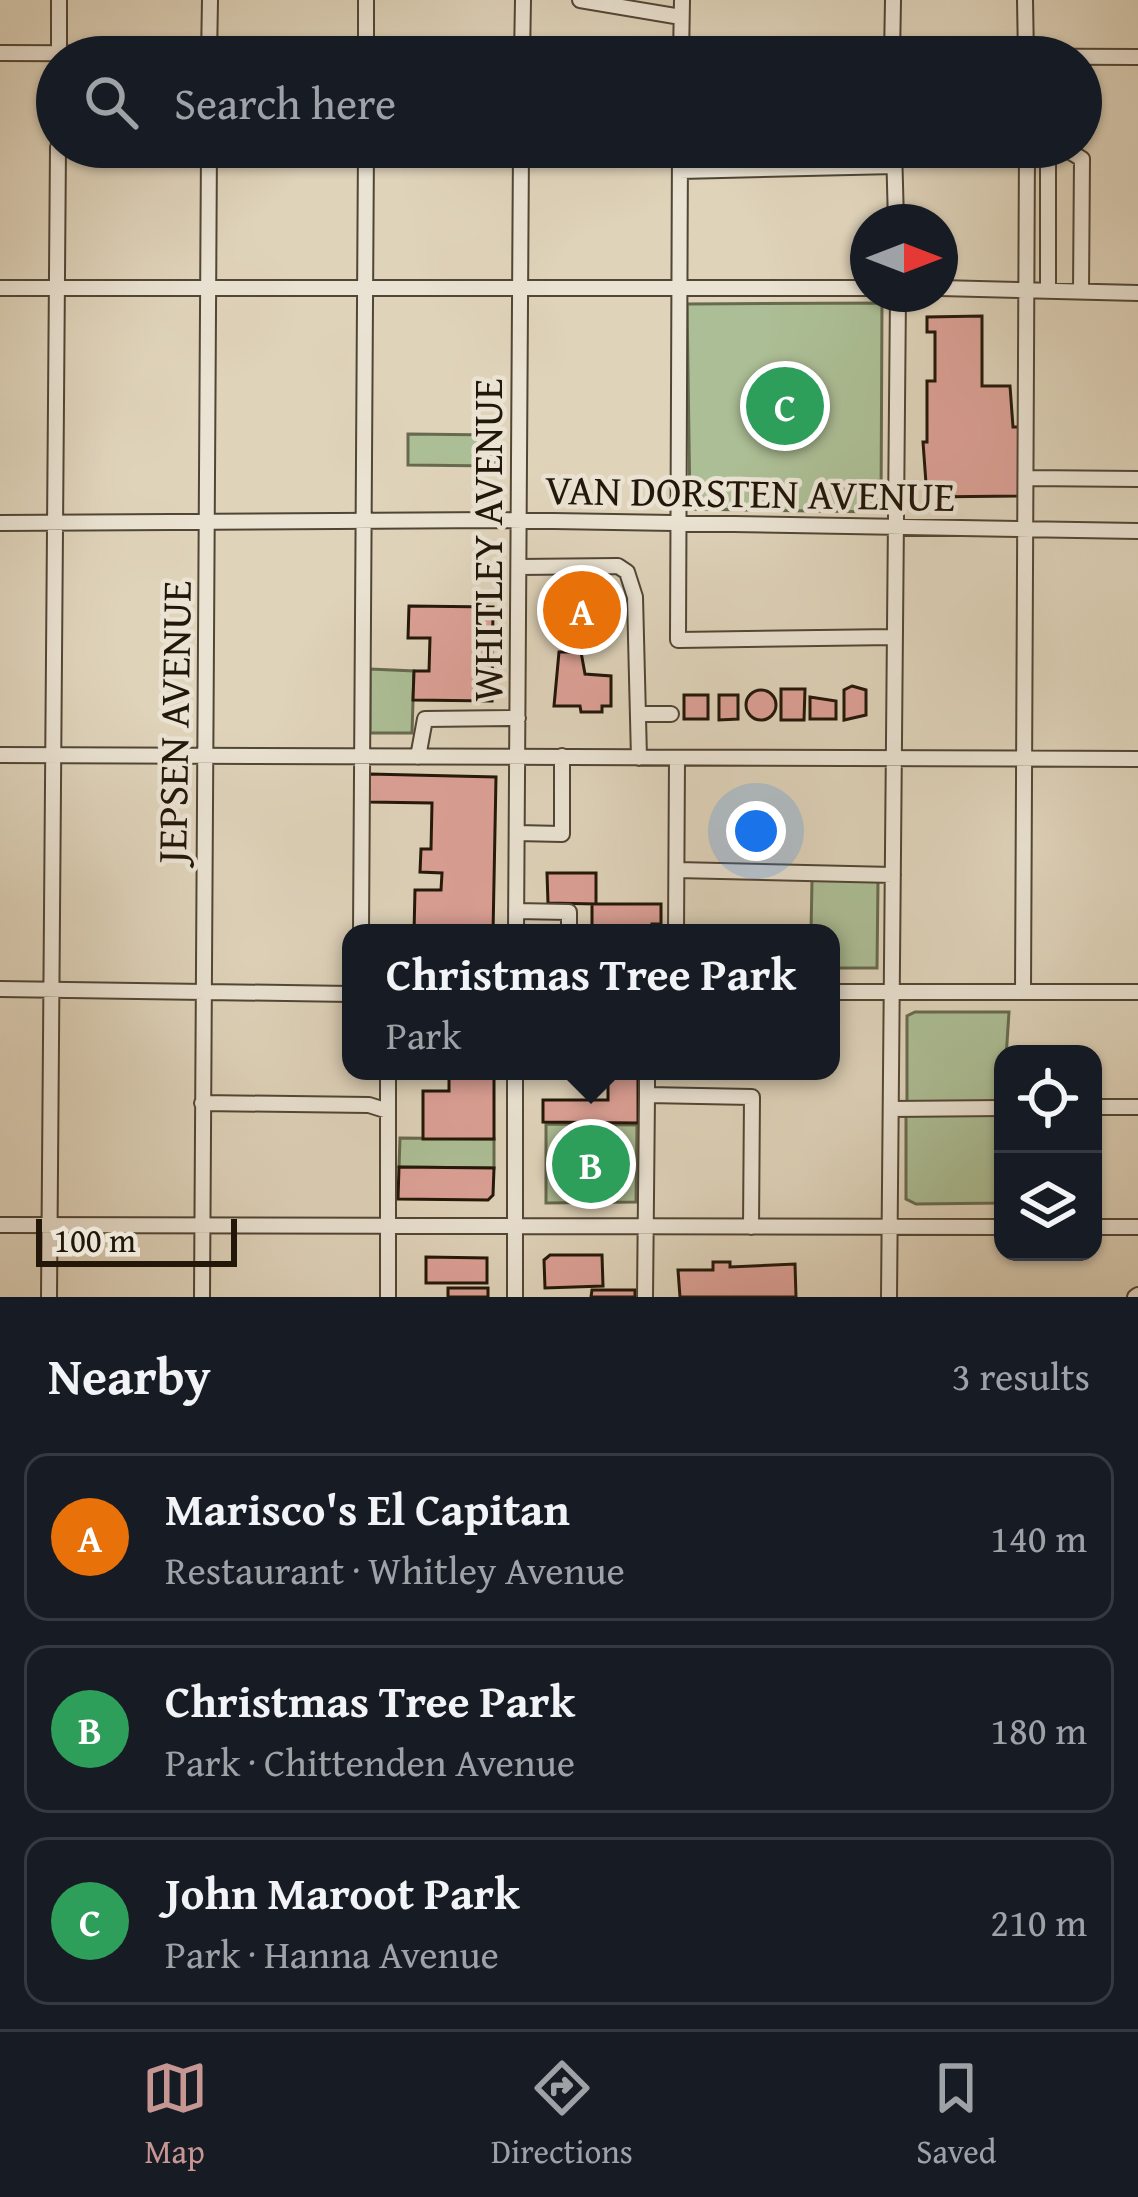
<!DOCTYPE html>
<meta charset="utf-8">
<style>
body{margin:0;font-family:"Gentium Book Plus",serif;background:#242831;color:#f1f3f6}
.controls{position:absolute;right:36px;bottom:36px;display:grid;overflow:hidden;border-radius:24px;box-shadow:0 3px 9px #0004}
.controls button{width:108px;height:108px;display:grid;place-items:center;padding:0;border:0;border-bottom:3px solid #363941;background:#171b24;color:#f1f3f6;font:60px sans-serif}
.compass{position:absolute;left:850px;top:204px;width:108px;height:108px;border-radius:50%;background:#171b24;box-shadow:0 3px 9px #0004;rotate:90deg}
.scale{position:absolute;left:36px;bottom:30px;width:201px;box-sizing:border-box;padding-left:12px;border:6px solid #221709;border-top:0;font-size:33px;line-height:42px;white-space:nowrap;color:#221709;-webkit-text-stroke:9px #eae2d2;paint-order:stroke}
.you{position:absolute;left:756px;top:831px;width:42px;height:42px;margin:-30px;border:9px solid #fff;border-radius:50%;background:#1a73e8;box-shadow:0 0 0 18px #1a73e833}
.badge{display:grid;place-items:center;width:78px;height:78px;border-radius:50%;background:#c59692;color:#fff;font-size:39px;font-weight:700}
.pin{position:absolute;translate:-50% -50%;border:6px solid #fff;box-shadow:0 3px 12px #0006}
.popup{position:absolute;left:342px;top:924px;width:498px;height:156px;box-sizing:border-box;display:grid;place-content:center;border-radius:24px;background:#171b24;filter:drop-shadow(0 3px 9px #0005);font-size:39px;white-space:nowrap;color:#9ea1a6}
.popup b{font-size:45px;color:#f1f3f6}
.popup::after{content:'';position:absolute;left:50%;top:100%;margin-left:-24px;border:24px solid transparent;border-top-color:#171b24}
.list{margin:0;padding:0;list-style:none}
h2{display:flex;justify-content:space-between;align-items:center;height:156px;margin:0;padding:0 48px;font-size:51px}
h2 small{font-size:39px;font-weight:400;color:#9ea1a6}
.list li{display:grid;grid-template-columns:78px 1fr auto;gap:36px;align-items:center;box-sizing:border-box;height:168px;margin:0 24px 24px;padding:0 24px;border:3px solid #363941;border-radius:24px}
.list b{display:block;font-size:45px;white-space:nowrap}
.list p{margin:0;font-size:39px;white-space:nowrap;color:#9ea1a6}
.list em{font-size:39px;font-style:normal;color:#9ea1a6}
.icon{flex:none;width:66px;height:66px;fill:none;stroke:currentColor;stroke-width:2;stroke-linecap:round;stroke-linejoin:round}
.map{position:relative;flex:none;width:1138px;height:1297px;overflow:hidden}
.search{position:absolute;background:#171b24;box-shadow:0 3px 9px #0004;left:36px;right:36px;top:36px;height:132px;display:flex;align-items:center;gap:30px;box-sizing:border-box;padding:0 42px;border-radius:66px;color:#9ea1a6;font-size:45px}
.sheet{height:732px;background:#171b24}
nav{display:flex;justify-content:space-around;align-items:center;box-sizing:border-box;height:168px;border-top:3px solid #363941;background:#171b24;font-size:33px;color:#9ea1a6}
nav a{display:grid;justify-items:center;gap:6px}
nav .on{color:#c59692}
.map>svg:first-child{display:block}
</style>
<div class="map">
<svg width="1138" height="1297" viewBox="0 0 1138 1297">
<rect width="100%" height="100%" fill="#dfd3ba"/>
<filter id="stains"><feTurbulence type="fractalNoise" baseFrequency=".00167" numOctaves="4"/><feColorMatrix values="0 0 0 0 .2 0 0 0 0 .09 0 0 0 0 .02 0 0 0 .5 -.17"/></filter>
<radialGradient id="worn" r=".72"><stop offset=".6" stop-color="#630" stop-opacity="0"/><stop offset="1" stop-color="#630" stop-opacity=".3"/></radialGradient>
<path fill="#acbe95" stroke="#676a4f" stroke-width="3" d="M882,303L881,512L690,509L687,304Z
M408,434L495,435V466L408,465Z
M370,669L414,671L412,733H370Z
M812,880L878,881L877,968H831V933H811Z
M915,1012H1009L1003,1104L907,1103V1016Z
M1003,1114V1203L916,1204L906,1199V1115Z
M546,1124L637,1125L636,1202L546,1203Z
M400,1138L494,1139V1168L399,1167Z"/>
<path fill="#dca096" stroke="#221709" stroke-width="3" d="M982,316V386H1010L1013,427H1019L1020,496L927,497L923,442H927V381H935V332H927V317Z
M587,585L613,590L610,630H551V594H587Z
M409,606L493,607L492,701L413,700L414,671H429L430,638H408Z
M559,652H581L585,674L611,676V706H602V712H581L580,706H554Z
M852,686L866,690V715L844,720V690Z
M781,689H805L804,720H781Z
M746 705a15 15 0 1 1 30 0a15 15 0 1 1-30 0Z
M684,695H708V719H684Z
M719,695H738V719L719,720Z
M810,697L836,701V719H810Z
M369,774L496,777L493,933H414L415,890H441L442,873L420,872L421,849H431L432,803L369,802Z
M547,873H596V904L548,903Z
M592,904H661V924H652V933H592Z
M449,1074H494V1139H423V1091H449Z
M608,1075H638V1123L543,1122V1100H608Z
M399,1167L494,1168L493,1195L488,1200L398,1199Z
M550,1255H602L603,1286L545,1288L544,1260Z
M426,1257L487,1258V1283H426Z
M713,1262H730V1267L795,1264L796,1297H680L678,1270H713Z
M448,1288H488V1297H448Z
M592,1290H635V1297H591Z"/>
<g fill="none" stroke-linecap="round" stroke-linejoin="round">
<defs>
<path id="minor" d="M366,0V57
M580,0L681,17
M1025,0L1026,57
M0,53L1138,57
M59,57V0
M209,57L210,0
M522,57L523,0
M681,57L682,0
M892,57L893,0
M680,147L678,640L894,637
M894,147L896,222
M680,171L895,166
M0,288H868
M940,288L1138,293
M1048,290V159L1064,148L1082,159L1081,291
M1028,478L1138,479
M0,523L497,520L1138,531
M519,567L618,566L627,572L635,597L639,758
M639,714H671
M0,755L1138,759
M418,757L425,719L518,718
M517,833L562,834V756
M677,870L893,875
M516,911L569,912V933
M361,933L366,147
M516,933L521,147
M676,933L677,759
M0,989L351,994
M831,992H1138
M1023,992L1027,147
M647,1095V1071
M202,1103L369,1105L388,1111
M1093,1107H1138
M891,1109L1003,1108
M0,1225L1003,1227
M1093,1227H1138
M49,1297L58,147
M202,1297L209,147
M388,1297V1071
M515,1297V1071
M645,1297L647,1095L752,1097L751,1227
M889,1297L898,294
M1135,1297L1138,1295"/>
</defs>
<use href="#minor" stroke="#514635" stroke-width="18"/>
<use href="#minor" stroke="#eae2d2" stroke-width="14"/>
</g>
<g text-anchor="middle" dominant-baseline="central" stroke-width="9" stroke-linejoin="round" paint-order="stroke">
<g font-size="42" fill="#221709" stroke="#eae2d2">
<text transform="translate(750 492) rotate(1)">VAN DORSTEN AVENUE</text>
<text transform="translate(486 540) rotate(-90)">WHITLEY AVENUE</text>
<text transform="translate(173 722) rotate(-89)">JEPSEN AVENUE</text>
</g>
</g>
<rect width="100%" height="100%" filter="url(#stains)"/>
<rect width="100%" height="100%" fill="url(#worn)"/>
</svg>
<div class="controls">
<button><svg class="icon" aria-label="locate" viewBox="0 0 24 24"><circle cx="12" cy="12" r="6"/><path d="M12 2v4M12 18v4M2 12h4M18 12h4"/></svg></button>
<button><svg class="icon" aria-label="layers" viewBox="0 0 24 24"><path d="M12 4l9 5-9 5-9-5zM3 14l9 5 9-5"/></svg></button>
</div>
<svg class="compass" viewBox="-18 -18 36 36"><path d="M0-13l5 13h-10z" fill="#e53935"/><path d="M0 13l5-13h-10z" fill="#9ea1a6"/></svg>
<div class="scale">100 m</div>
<div class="you"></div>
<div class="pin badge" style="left:582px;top:610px;background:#e8710a">A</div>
<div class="pin badge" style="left:591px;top:1164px;background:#2e9e5b">B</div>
<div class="popup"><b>Christmas Tree Park</b>Park</div>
<div class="pin badge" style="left:785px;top:406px;background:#2e9e5b">C</div>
<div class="search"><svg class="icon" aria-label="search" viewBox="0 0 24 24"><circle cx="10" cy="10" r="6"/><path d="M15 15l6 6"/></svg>Search here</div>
</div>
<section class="sheet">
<h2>Nearby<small>3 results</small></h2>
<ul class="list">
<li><span class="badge" style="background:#e8710a">A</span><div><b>Marisco's El Capitan</b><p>Restaurant · Whitley Avenue</p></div><em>140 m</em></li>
<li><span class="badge" style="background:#2e9e5b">B</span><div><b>Christmas Tree Park</b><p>Park · Chittenden Avenue</p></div><em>180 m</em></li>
<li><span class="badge" style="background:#2e9e5b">C</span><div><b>John Maroot Park</b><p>Park · Hanna Avenue</p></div><em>210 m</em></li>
</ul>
</section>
<nav>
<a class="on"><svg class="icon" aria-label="map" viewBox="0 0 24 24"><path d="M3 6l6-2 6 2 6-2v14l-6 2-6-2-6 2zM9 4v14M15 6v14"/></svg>Map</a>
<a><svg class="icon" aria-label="directions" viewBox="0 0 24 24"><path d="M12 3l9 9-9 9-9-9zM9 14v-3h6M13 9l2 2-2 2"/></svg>Directions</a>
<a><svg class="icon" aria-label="saved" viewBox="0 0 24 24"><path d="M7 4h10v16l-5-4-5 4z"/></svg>Saved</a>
</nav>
